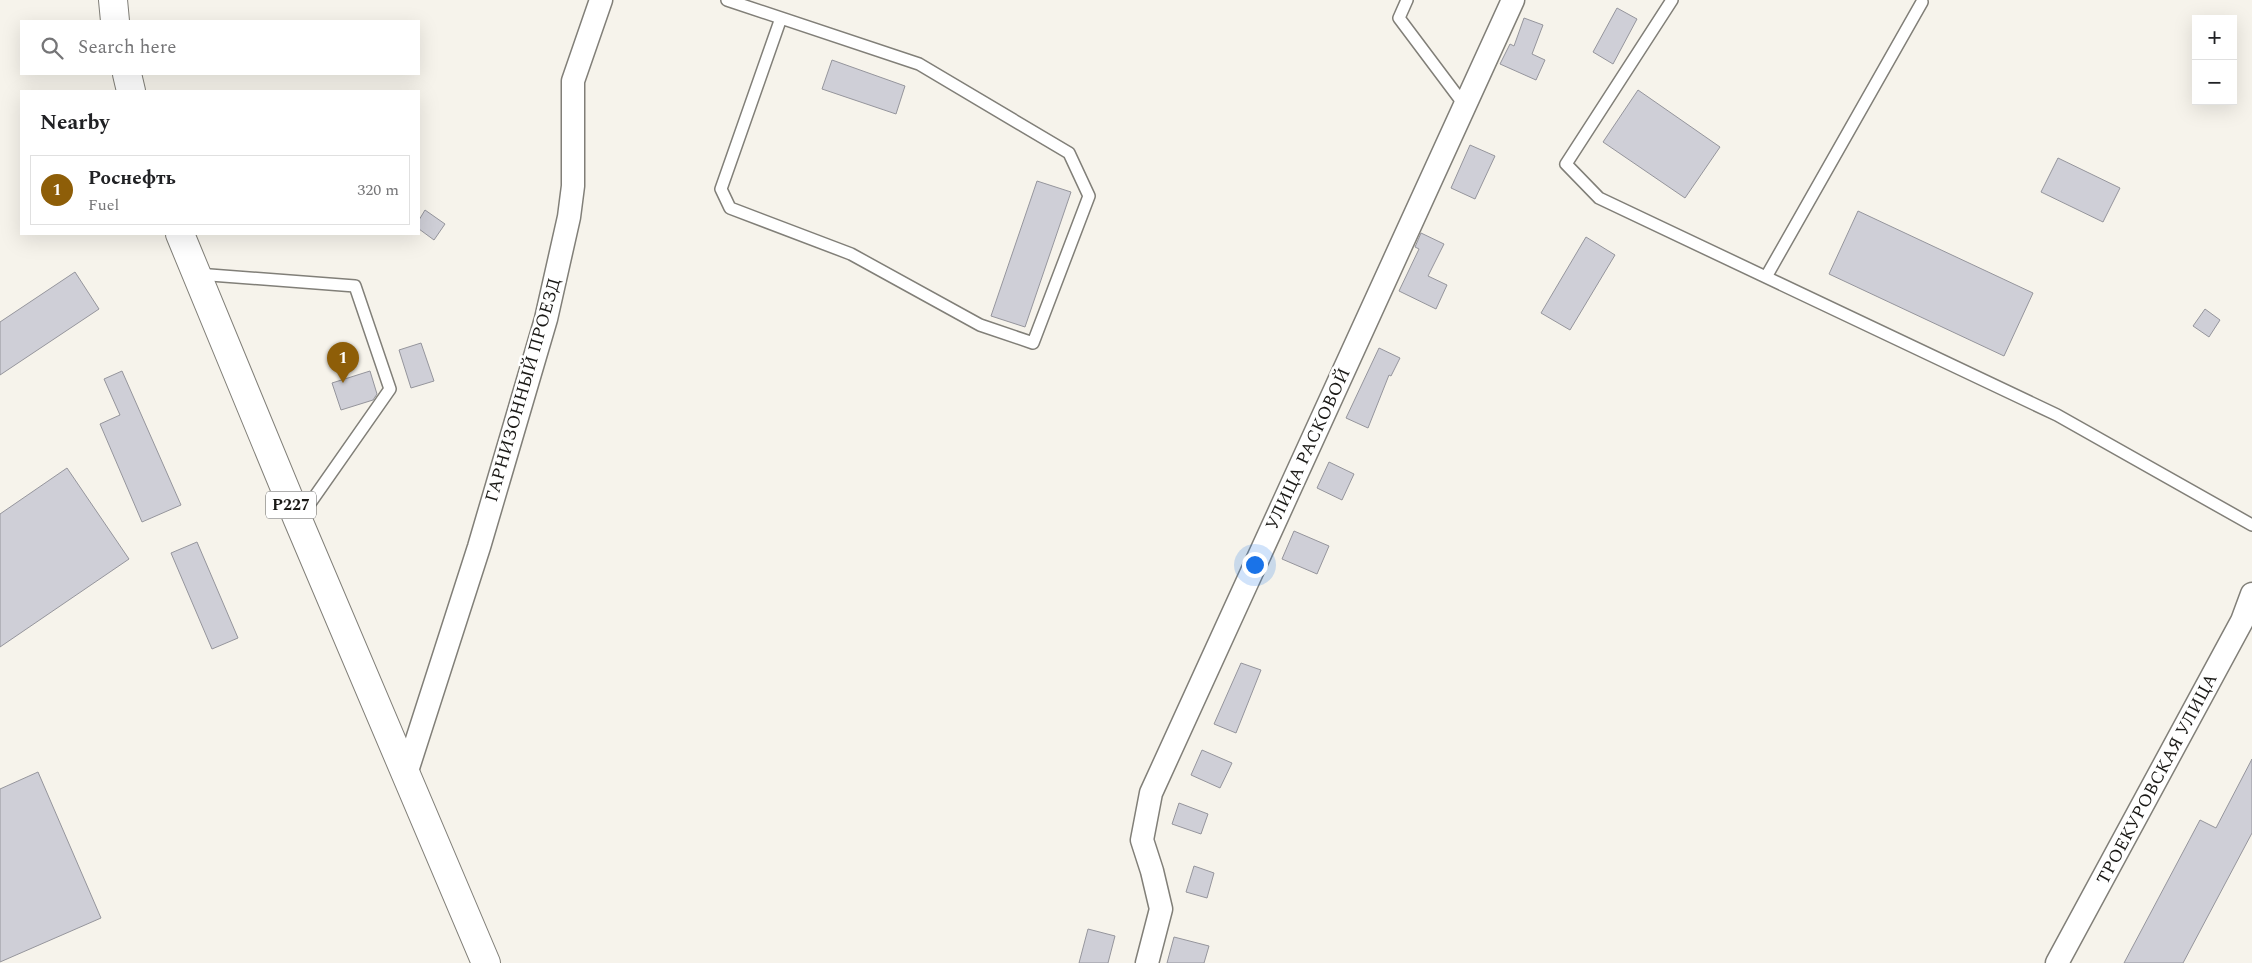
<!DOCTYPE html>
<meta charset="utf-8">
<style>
body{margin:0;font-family:Spectral,serif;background:#f2f2f2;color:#202124}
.controls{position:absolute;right:15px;top:15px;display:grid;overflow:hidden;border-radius:0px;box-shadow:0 5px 20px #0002}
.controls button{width:45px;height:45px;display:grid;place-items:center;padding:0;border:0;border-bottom:1px solid #e0e0e0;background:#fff;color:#202124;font:25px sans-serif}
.you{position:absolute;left:1254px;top:564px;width:18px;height:18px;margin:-12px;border:4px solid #fff;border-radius:50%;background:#1a73e8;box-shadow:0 0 0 8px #1a73e833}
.badge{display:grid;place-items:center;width:32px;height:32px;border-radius:50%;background:#8e5e08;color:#fff;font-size:16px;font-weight:700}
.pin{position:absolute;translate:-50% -41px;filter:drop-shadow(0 1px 2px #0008)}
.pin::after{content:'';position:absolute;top:26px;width:18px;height:15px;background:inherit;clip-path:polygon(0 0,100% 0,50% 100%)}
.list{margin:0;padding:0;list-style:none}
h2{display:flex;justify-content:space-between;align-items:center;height:65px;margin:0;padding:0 20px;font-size:21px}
h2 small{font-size:16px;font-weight:400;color:#757577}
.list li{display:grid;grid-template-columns:32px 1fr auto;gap:15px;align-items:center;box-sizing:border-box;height:70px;margin:0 10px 10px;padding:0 10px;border:1px solid #e0e0e0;border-radius:0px}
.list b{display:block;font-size:19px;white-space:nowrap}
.list p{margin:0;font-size:16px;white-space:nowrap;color:#757577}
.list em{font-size:16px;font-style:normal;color:#757577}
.icon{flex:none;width:28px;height:28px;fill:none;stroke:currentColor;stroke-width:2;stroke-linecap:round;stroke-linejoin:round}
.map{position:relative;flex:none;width:2252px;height:963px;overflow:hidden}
.search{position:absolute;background:#fff;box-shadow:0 5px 20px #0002;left:20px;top:20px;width:400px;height:55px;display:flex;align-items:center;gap:12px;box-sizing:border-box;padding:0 18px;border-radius:0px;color:#757577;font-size:19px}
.panel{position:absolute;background:#fff;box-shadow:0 5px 20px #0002;left:20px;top:90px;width:400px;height:145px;border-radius:0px}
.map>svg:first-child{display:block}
</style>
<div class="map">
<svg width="2252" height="963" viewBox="0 0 2252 963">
<rect width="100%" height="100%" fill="#f6f3eb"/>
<path fill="#cfcfd7" stroke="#95959c" d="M1617,8L1637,19L1613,64L1593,52Z
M1524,18L1543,25L1532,54L1545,60L1536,80L1500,64L1510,44L1514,46Z
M832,60L905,86L896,114L822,89Z
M1638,90L1720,147L1685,198L1603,142Z
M1470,145L1495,156L1475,199L1451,188Z
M2058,158L2120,188L2103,222L2041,192Z
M1037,181L1071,192L1025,327L991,316Z
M425,210L445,224L434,240L419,229V220Z
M1858,211L2033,293L2004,356L1829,274Z
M1421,233L1444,244L1428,276L1447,285L1436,309L1399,291L1419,249L1415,247Z
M1586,237L1615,255L1570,330L1541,313Z
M75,272L99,309L0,375V322Z
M2205,309L2220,320L2209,337L2193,326Z
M421,343L434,381L411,388L399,350Z
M1379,348L1400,358L1391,376L1389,375L1368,428L1346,418Z
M122,371L181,505L142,522L100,424L120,415L104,379Z
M370,371L377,394L373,400L341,410L332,383Z
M1329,462L1354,474L1342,500L1317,488Z
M67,468L129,559L0,647V514Z
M1294,531L1329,546L1317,574L1282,559Z
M197,542L238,638L212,649L171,553Z
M1241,663L1261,670L1236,733L1214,724Z
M1202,750L1232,763L1220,788L1191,775Z
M2252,759V833L2183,963H2124L2200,820L2216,828Z
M38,772L101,918L0,962V789Z
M1179,803L1208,814L1201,834L1172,824Z
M1194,866L1214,873L1207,898L1186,892Z
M1088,929L1115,936L1108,963H1079Z
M1174,937L1209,946L1204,963H1167Z"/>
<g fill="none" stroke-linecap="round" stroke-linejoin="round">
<defs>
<path id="lane" d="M727,0L919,64L1069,153L1089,196L1033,343L980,325L851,254L730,208L721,189L781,18
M1407,0L1399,18L1465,106
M1672,0L1566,164L1599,198L2057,415L2252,525
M197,274L355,286L390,389L299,519
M1766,277L1922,2"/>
<path id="street" d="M406,774L479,547L546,319L569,217L573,186V81L601,0
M1147,963L1161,909L1152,871L1142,840L1151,793L1513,0
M2057,963L2242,621L2252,594"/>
<path id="primary" d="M113,0L115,21
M127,74L131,91
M180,234L298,520L486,963"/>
</defs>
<use href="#lane" stroke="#817f78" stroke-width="14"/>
<use href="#street" stroke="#817f78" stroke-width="25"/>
<use href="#primary" stroke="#817f78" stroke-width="30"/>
<use href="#lane" stroke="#fff" stroke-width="11"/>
<use href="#street" stroke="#fff" stroke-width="22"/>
<use href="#primary" stroke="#fff" stroke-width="28"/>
</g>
<g text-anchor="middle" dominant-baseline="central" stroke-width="5" stroke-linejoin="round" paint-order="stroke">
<rect fill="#fff" stroke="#5f5e5c" stroke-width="1" x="266" y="491.5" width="50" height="27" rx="4"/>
<g font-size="16" font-weight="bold" fill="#1a1916">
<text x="291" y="505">Р227</text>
</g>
<g font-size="18" fill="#1a1916" stroke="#fff">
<text transform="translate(523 390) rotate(-74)">ГАРНИЗОННЫЙ ПРОЕЗД</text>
<text transform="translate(1308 449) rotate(-65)">УЛИЦА РАСКОВОЙ</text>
<text transform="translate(2157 779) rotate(-62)">ТРОЕКУРОВСКАЯ УЛИЦА</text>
</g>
</g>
</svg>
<div class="controls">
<button>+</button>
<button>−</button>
</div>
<div class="you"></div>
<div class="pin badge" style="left:343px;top:383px">1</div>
<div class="search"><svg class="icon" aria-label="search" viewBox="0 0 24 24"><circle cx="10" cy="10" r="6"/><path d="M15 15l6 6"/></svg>Search here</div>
<section class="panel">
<h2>Nearby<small></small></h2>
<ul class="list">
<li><span class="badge">1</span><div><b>Роснефть</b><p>Fuel</p></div><em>320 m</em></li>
</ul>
</section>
</div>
